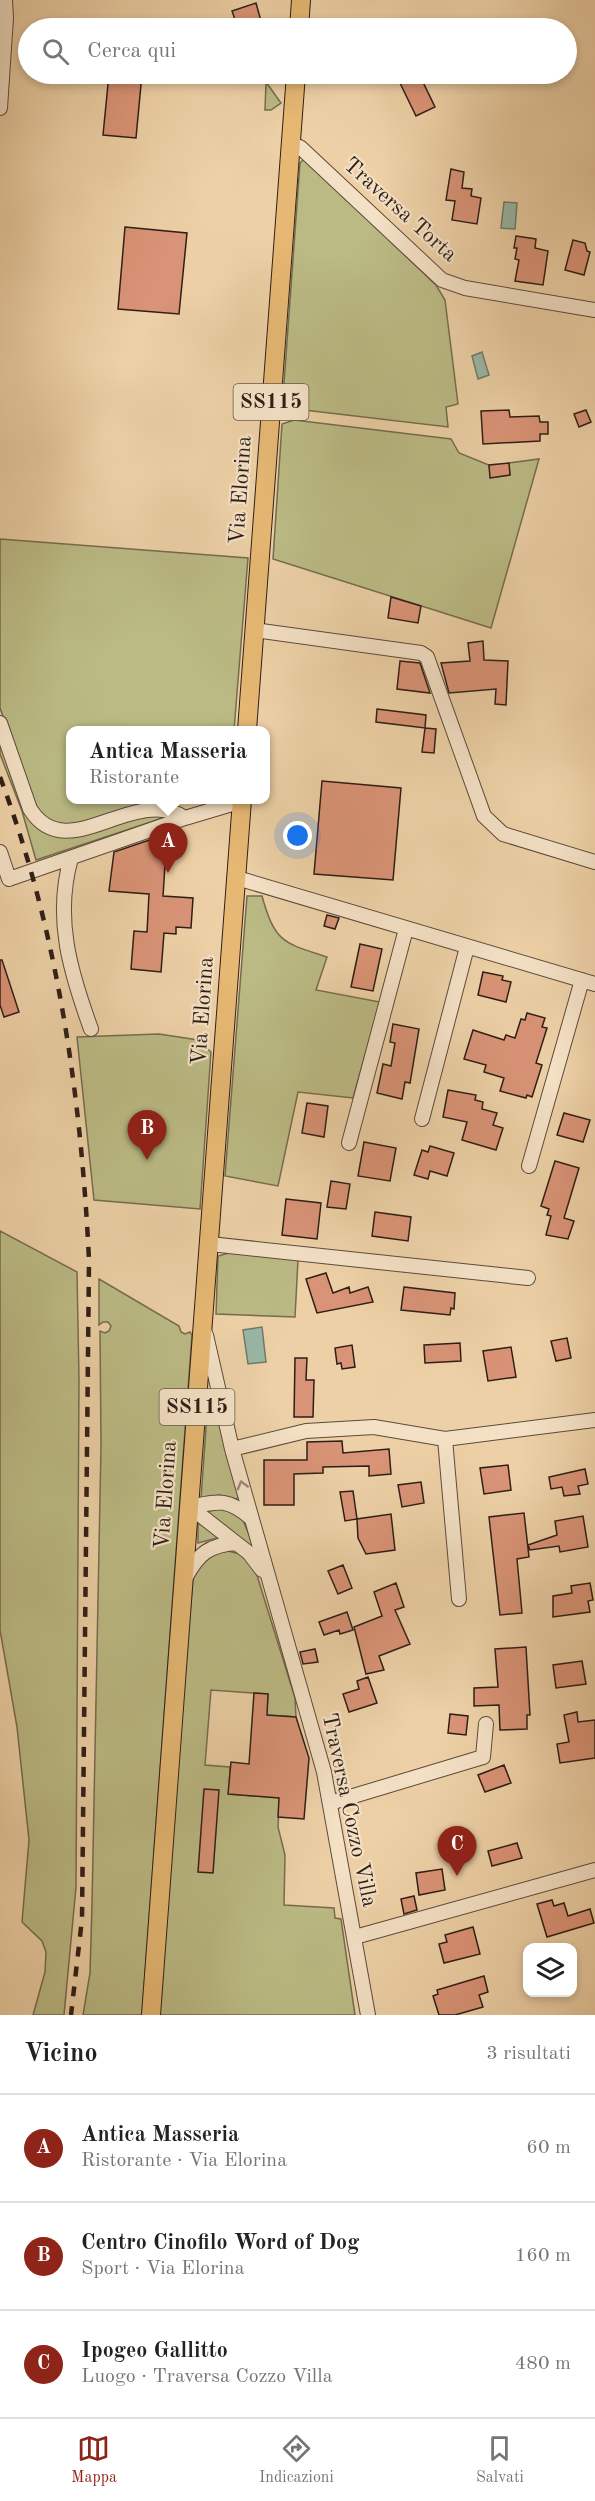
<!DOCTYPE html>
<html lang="it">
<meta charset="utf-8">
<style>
body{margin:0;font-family:"Old Standard TT",serif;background:#f2f2f2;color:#222}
.controls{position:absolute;right:18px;bottom:18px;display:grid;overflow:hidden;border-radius:12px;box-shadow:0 3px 9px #0003}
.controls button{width:54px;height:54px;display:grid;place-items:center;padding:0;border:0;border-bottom:2px solid #e0e0e0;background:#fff;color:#222;font:30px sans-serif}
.you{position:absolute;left:298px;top:836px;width:21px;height:21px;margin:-15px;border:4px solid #fff;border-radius:50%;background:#1a73e8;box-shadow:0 0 0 9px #1a73e833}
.badge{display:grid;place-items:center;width:39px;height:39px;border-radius:50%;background:#8f2418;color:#fff;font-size:20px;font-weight:700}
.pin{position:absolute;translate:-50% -50px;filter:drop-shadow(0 2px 3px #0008)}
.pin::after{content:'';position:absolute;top:32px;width:21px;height:18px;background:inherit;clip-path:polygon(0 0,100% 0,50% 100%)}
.popup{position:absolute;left:66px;top:726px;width:204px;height:78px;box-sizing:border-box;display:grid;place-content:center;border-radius:12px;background:#fff;filter:drop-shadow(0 2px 4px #0005);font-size:20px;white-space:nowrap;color:#767676}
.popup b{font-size:22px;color:#222}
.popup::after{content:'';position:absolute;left:50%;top:100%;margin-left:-12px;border:12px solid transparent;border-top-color:#fff}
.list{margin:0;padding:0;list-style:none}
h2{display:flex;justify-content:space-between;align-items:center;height:78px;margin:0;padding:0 24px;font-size:26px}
h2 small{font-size:20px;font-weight:400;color:#767676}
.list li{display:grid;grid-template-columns:39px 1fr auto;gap:18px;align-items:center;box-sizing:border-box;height:108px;padding:0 24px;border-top:2px solid #e0e0e0}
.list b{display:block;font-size:22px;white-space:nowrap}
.list p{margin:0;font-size:20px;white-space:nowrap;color:#767676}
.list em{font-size:20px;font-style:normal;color:#767676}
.icon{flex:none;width:33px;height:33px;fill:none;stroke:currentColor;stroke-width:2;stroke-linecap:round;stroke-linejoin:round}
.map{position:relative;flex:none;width:595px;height:2015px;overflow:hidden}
.search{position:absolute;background:#fff;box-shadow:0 3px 9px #0003;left:18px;right:18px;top:18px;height:66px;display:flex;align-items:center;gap:15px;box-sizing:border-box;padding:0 21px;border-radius:33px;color:#767676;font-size:22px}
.sheet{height:402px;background:#fff}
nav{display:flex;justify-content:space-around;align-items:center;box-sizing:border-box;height:84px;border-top:2px solid #e0e0e0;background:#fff;font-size:16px;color:#767676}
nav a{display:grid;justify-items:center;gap:3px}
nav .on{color:#8f2418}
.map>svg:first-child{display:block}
</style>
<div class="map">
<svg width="595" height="2015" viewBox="0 0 595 2015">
<rect width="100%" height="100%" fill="#edd0a6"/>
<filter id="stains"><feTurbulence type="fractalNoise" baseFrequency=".00333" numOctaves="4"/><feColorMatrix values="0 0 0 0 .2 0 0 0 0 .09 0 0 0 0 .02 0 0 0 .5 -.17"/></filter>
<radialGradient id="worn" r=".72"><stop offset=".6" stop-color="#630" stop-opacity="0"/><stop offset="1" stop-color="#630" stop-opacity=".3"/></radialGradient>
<path fill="#bbba84" stroke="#756c4e" stroke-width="1.5" d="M266,82L281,103L271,110H265Z
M304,159L436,285L445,300L458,404L446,407L448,427L304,410L283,397L300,163Z
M294,420L451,439L459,453L489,465L491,478L510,475L509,463L539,459L491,628L273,559L282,424Z
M0,539L248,558L234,730H70V800H159L158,802L69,827L49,822L35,806L0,708Z
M0,742L26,813C34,827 44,832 59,835L147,812L169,816L36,860L22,811L0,754Z
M247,896H262C275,943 284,943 327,957L316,990L380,1002L353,1098L298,1092L278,1186L225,1176Z
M159,1034L198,1040L211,1052L200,1209L94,1200L77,1037Z
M0,1231L77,1272L79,1379L76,1887L64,2015H33L45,1972L46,1952L42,1941L22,1922L29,1840L17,1727L0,1630Z
M232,1252L298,1260L295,1317L216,1314L218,1256Z
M99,1279L179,1326L181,1332L185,1334L190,1332L192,1335L142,2015H83L90,1973L92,1904L101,1446L100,1331L105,1333L109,1331L111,1326L108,1322H103L99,1325Z
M208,1399L213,1402L240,1496L236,1499L219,1495L201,1499Z
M224,1508L242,1518L253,1544L251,1546L206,1512Z
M201,1523L218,1535L217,1538L198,1543V1525Z
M224,1550L240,1554L255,1569L295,1698L296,1717L267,1715L268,1694L211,1690L205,1765L230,1767L229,1794L271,1797L280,1794L278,1827L285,1855L284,1905L334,1908L335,1918L341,1919L355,2015H158L193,1577L202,1561Z"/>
<path fill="#99b7a6" stroke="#6f7a6d" stroke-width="1.5" d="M504,202L517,203L515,229L501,228Z
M482,352L489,375L478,379L472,356Z
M262,1327L266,1362L248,1364L243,1330Z"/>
<path fill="#d99376" stroke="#2f1e17" stroke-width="1.5" d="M256,3L261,21L238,28L232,11Z
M109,74H142L136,138L103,135Z
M410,74H419L435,107L416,116L398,79Z
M451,169L464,172L462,188L472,189L471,196L481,198L477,224L452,220L455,201L446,200Z
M125,227L187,233L179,314L118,309Z
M516,236L536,239L535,248L548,251L543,285L515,281L519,260L515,259L517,248H514Z
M573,240L585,243L587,251L590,252L584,275L565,270Z
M509,410L510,417L539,416L540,422H548V434H540V441L483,444L481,411Z
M586,410L591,422L579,427L574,414Z
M509,463L510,475L490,478L489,465Z
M391,597L421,606L418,623L388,618Z
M483,641L484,660L508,661L506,705L495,704L496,689L449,693L441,663L470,661L468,643Z
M400,661L420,663L430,693L397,689Z
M377,709L426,715L425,728L376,722Z
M425,728L436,729L434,753L422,752Z
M322,781L401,788L393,880L314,874Z
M167,834L163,896L193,898L191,928L176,927V934L164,933L161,972L131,969L134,931L147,932L149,894L109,891L114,852Z
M327,915L339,918L335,929L324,926Z
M360,944L382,949L373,991L351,987Z
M0,960H2L19,1012L4,1017L0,1005Z
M483,972L503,976L502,980L511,982L506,1002L478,995Z
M527,1013L545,1018L542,1027L547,1028L536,1063L542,1065L532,1097L527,1095L526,1098L500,1091L504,1078L484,1072L486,1065L464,1059L473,1030L504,1040L506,1035L515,1038L521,1019L525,1020Z
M393,1024L419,1029L410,1083L405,1082L402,1099L377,1093L383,1064L391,1066L395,1043L390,1042Z
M448,1090L476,1095L475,1100L483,1102L482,1109L497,1113L493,1125L503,1128L496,1150L462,1140L467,1122L443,1117Z
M307,1103L328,1106L324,1137L302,1133Z
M564,1113L590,1120L583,1142L557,1135Z
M364,1142L396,1148L390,1181L358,1176Z
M430,1146L454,1153L447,1176L430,1171L428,1179L414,1175L422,1150L428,1152Z
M555,1161L579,1168L564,1218L574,1221L568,1239L546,1235L551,1216L547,1215L549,1209L541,1206Z
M331,1181L350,1184L346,1209L327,1207Z
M286,1199L321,1203L317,1239L282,1235Z
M375,1212L411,1217L408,1241L372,1236Z
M326,1273L333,1293L349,1287L350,1293L368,1287L373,1302L317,1313L306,1279Z
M404,1287L455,1293L454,1309L451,1308L450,1315L401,1310Z
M567,1338L571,1358L556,1361L551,1341Z
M460,1343L461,1361L425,1363L424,1345Z
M352,1345L355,1367L342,1369L341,1363L337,1364L335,1348Z
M511,1347L516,1377L488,1381L483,1351Z
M295,1358H307L306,1380H314L313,1417H294Z
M342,1441L343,1453L389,1449L391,1474L369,1476V1466L323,1467V1473L294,1474V1505H264V1460H307V1442Z
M508,1465L511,1490L484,1494L480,1468Z
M585,1469L588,1484L578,1486L580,1494L564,1496L562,1487L551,1489L549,1477Z
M421,1482L424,1503L402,1507L398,1485Z
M353,1491L357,1519L345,1521L340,1492Z
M524,1513L529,1557L517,1559L522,1613L500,1615L489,1517Z
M391,1514L395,1550L366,1554L358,1538L357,1519Z
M583,1516L588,1547L560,1552L559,1546L530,1550L528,1545L557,1535L555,1521Z
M343,1565L352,1588L338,1594L328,1571Z
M396,1583L404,1607L395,1610L410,1644L379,1656L384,1670L366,1674L354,1627L382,1616L374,1592Z
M590,1583L593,1600L588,1601L590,1612L553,1617V1596L572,1593L571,1586Z
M347,1612L353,1630L340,1634L339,1630L324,1635L319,1622Z
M526,1647L530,1715H527V1729L500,1730L499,1705L474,1706V1688L498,1687L495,1649Z
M315,1649L318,1662L303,1664L300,1652Z
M582,1661L586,1684L556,1688L553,1665Z
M368,1677L377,1703L349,1712L343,1694L359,1689L357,1681Z
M254,1693L268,1694L267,1715L296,1717L309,1758L304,1819L278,1817L279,1798L228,1794L231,1762L249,1764Z
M577,1712L578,1722L595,1720V1758L560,1763L557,1744L569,1742L564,1715Z
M450,1714L468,1716L466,1735L448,1733Z
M504,1765L511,1783L485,1792L478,1775Z
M204,1789L219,1790L213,1873L198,1872Z
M517,1843L522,1858L492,1866L488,1851Z
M442,1869L445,1890L419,1895L416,1873Z
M414,1896L417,1910L404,1914L401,1899Z
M552,1900L554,1906L564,1903L568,1916L590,1909L594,1923L547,1937L537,1904Z
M473,1927L480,1954L444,1963L439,1944L447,1942L445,1935Z
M484,1976L488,1992L479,1995L483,2007L455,2015H439L433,1996L438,1994L437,1990Z"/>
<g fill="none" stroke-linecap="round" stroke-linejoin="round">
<defs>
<path id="minor" d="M0,108L6,18L5,0
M291,143L301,148L442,280L465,288L595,310
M254,630L421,653L427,657L484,816L503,834L595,862
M0,723L30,809C67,868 133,784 185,818
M0,852L9,879L185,818L242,801
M71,858C54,918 70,971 91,1029
M237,878L595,984
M422,1119L467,947
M349,1143L406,929
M529,1166L582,980
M210,1244L528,1278
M206,1335L232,1449L324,1772L368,2015
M445,1439L459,1599
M232,1449L306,1431L374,1427L445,1439L595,1420
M190,1507C219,1501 227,1498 251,1518
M190,1507L236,1543
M186,1577C198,1554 209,1545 236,1543L249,1553L262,1570
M330,1803L483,1757L486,1724
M355,1937L595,1870"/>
<path id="major" d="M299,28L301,0
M247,730L296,74
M151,2015L242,800"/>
</defs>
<use href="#minor" stroke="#5e4a3b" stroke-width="16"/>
<use href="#major" stroke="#2f1e17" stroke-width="20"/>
<use href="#minor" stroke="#f3e0c5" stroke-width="14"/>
<use href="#major" stroke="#e6b873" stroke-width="18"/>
<path stroke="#2f1e17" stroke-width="4.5" stroke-dasharray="10 10" stroke-linecap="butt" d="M0,777C58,931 81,1096 89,1260L82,1919L71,2015"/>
</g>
<defs><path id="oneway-chevron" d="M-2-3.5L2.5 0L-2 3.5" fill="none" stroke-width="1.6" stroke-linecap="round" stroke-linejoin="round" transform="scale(1.5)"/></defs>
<use stroke="#9b8977" href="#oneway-chevron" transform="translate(242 1485) rotate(-106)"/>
<g text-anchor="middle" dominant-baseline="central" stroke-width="4.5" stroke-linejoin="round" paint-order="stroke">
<g fill="#f3e0c5" stroke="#6a584b" stroke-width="1.5">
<rect x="233.5" y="384" width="75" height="36" rx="4.5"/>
<rect x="159.5" y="1389" width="75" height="36" rx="4.5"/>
</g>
<g font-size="21" font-weight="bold" fill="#2f1e17">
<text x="271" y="402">SS115</text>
<text x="197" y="1407">SS115</text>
</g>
<g font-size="22" fill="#2f1e17" stroke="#f3e0c5">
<text transform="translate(400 210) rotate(42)">Traversa Torta</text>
<text transform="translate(241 490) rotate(-86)">Via Elorina</text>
<text transform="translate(203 1011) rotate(-86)">Via Elorina</text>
<text transform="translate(166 1495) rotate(-86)">Via Elorina</text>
<text transform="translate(349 1810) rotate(78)">Traversa Cozzo Villa</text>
</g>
</g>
<rect width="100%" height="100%" filter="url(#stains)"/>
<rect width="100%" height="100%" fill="url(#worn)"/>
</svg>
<div class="controls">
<button><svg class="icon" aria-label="layers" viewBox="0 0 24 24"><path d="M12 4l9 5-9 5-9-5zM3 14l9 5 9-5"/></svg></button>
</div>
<div class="you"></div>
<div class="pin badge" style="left:168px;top:873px">A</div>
<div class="popup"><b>Antica Masseria</b>Ristorante</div>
<div class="pin badge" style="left:147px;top:1160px">B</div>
<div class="pin badge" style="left:457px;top:1876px">C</div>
<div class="search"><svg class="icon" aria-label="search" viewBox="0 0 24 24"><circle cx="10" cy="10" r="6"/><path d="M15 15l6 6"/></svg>Cerca qui</div>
</div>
<section class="sheet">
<h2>Vicino<small>3 risultati</small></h2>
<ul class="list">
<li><span class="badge">A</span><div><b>Antica Masseria</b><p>Ristorante · Via Elorina</p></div><em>60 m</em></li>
<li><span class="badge">B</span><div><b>Centro Cinofilo Word of Dog</b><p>Sport · Via Elorina</p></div><em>160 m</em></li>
<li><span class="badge">C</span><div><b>Ipogeo Gallitto</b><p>Luogo · Traversa Cozzo Villa</p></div><em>480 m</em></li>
</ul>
</section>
<nav>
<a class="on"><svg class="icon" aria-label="map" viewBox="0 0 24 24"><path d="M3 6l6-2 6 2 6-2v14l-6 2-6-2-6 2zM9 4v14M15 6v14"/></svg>Mappa</a>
<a><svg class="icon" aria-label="directions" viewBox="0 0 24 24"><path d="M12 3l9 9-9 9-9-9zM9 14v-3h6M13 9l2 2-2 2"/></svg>Indicazioni</a>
<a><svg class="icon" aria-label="saved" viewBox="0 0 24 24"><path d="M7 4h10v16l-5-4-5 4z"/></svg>Salvati</a>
</nav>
